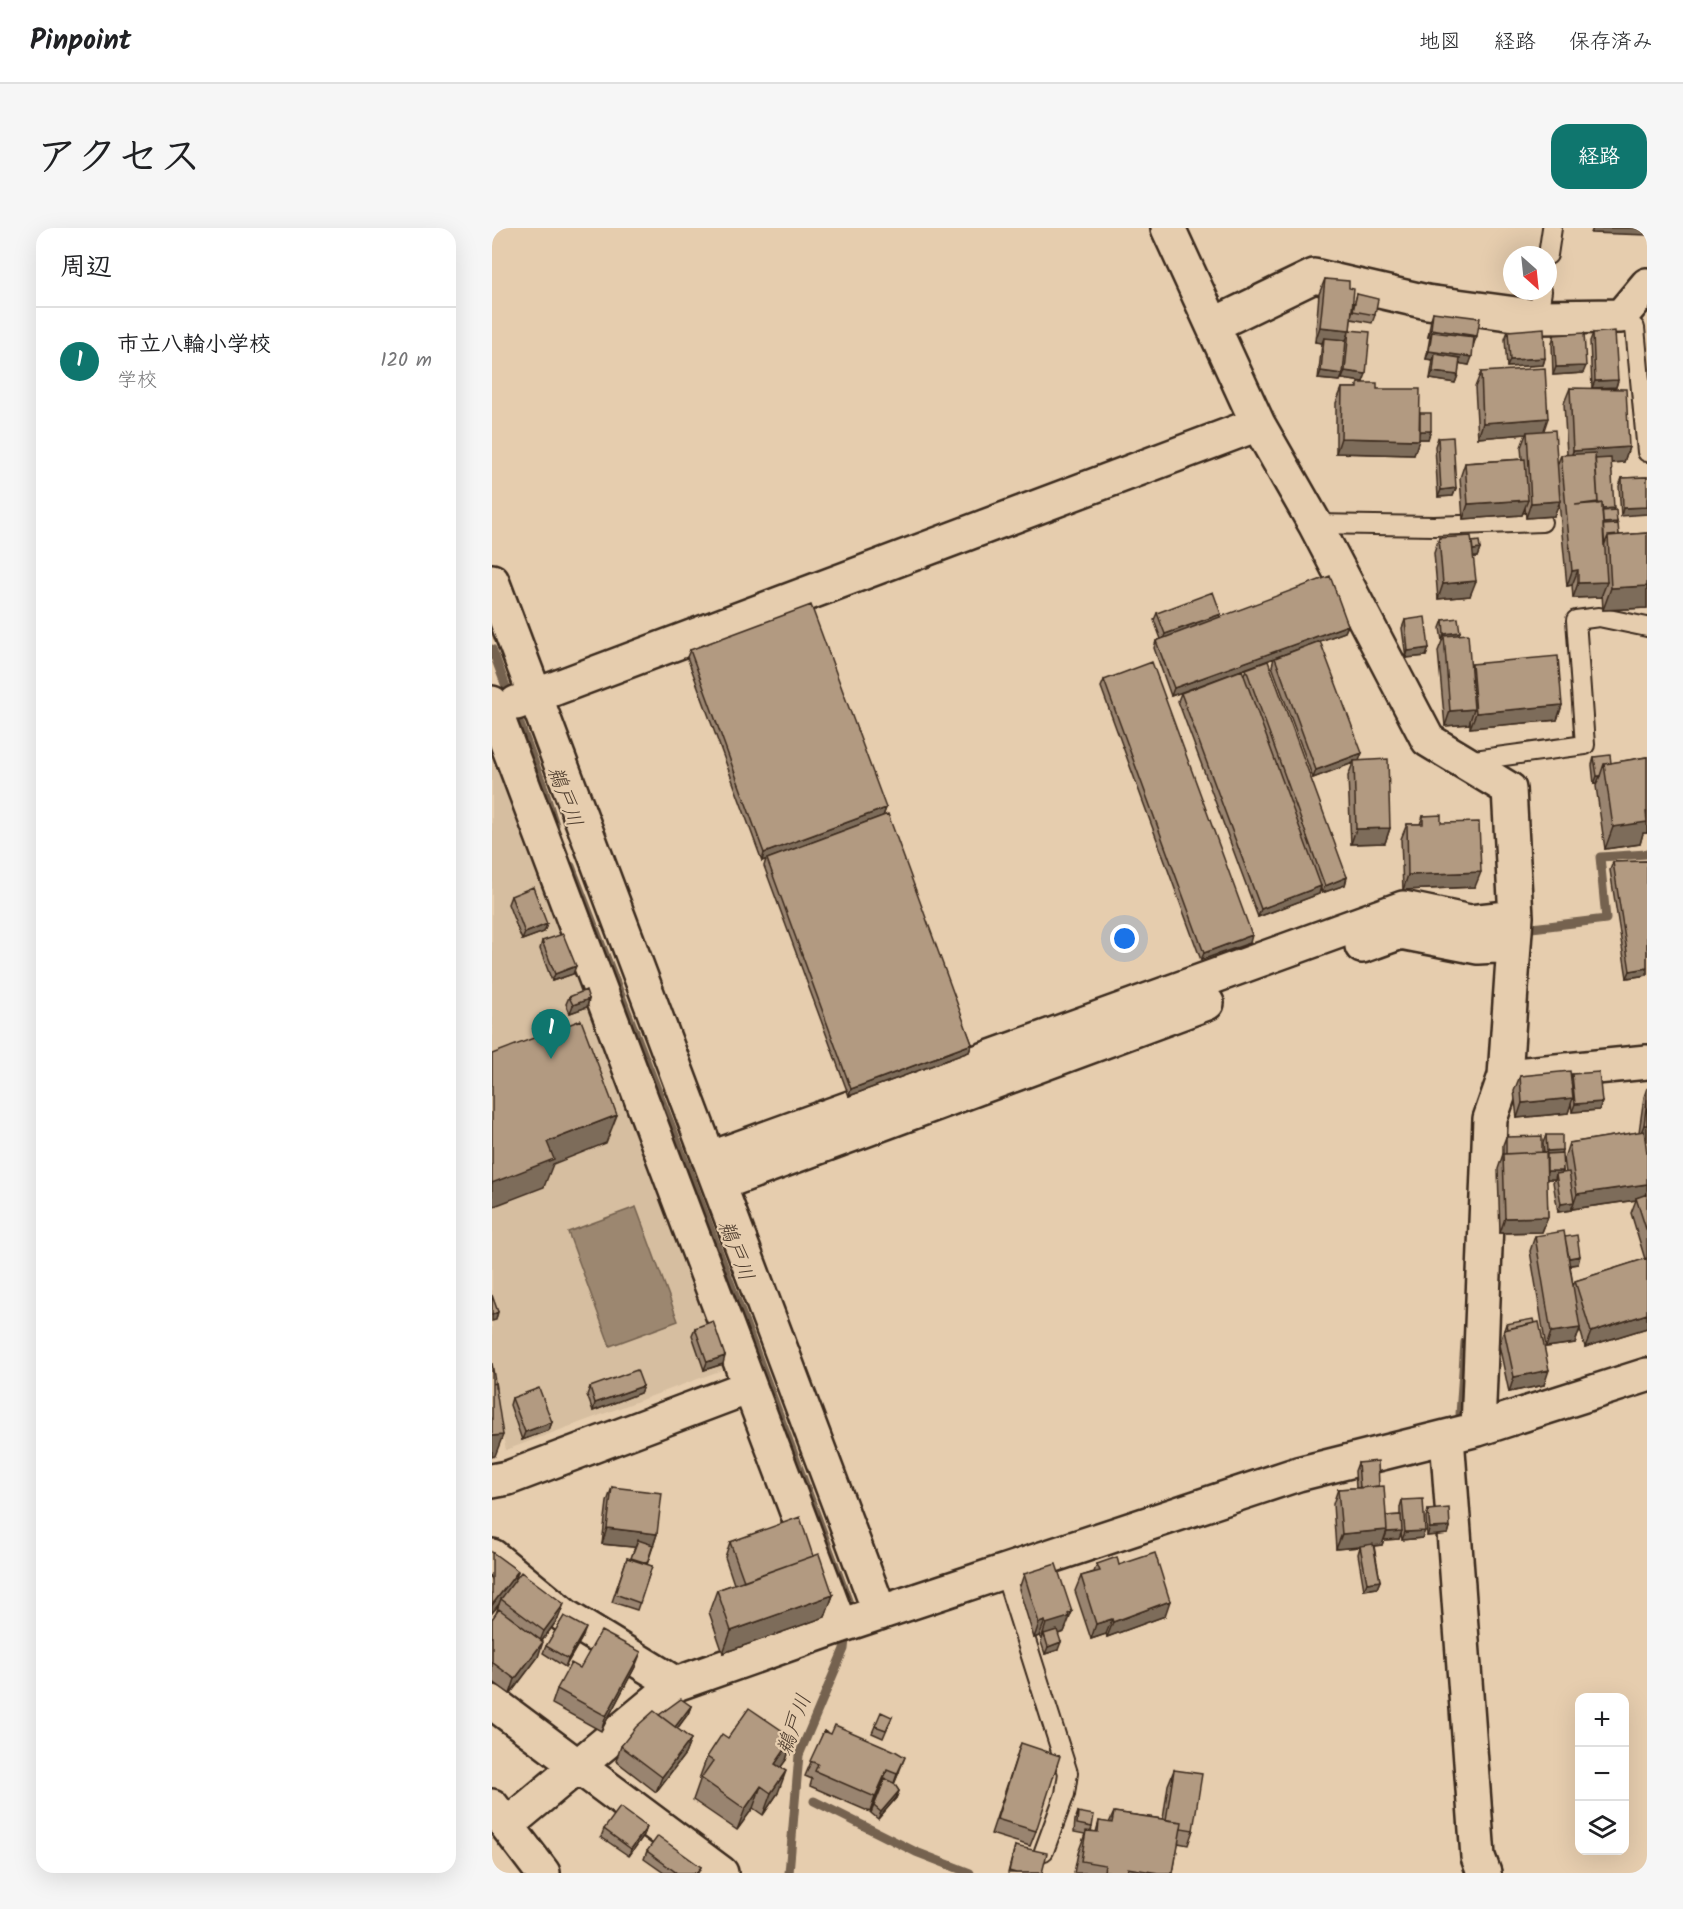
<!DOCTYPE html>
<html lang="ja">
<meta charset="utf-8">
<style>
body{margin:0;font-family:Kalam,"Klee One",sans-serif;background:#f6f6f6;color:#202124}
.controls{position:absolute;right:18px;bottom:18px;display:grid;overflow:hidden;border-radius:12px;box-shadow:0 6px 24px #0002}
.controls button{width:54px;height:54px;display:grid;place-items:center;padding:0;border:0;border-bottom:2px solid #e0e0e0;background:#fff;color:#202124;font:30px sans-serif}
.compass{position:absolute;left:1011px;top:18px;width:54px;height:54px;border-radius:50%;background:#fff;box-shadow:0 6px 24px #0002;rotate:153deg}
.you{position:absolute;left:633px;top:711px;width:21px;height:21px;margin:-15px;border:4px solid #fff;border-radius:50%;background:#1a73e8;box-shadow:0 0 0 9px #1a73e833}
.badge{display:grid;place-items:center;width:39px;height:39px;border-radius:50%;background:#0f766e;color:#fff;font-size:20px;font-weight:700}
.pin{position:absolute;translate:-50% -50px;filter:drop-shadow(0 2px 3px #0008)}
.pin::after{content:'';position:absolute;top:32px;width:21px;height:18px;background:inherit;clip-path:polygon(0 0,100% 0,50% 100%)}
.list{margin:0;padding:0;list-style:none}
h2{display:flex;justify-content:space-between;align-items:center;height:78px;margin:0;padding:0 24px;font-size:26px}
h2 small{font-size:20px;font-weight:400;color:#757577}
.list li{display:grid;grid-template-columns:39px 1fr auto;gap:18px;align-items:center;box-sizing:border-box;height:108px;padding:0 24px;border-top:2px solid #e0e0e0}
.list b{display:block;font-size:22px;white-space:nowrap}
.list p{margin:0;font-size:20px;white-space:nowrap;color:#757577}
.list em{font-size:20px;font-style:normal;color:#757577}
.icon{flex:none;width:33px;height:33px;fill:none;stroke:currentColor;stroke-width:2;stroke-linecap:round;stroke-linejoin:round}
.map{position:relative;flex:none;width:1155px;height:1645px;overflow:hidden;border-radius:18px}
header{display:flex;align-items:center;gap:36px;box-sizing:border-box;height:84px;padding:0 30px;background:#fff;border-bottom:2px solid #e0e0e0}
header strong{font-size:28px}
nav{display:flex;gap:33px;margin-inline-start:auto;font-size:21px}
.intro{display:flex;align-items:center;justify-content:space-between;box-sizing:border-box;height:144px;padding:0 36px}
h1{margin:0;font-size:42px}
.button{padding:15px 27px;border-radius:18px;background:#0f766e;color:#fff;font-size:21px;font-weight:700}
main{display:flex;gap:36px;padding:0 36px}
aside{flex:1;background:#fff;border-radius:18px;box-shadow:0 6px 24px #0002}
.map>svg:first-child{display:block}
</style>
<header>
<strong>Pinpoint</strong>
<nav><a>地図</a><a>経路</a><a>保存済み</a></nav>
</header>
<div class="intro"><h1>アクセス</h1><a class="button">経路</a></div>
<main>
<aside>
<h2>周辺<small></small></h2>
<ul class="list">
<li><span class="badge">1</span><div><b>市立八輪小学校</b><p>学校</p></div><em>120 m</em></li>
</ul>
</aside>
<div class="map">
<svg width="1155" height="1645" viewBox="0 0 1155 1645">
<rect width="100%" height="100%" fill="#e6cdae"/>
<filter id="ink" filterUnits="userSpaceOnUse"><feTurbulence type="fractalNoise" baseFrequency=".0167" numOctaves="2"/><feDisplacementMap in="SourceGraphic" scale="12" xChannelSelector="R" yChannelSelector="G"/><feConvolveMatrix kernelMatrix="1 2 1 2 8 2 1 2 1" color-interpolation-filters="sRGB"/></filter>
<g filter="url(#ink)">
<path fill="#d6bea0" d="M0,523L238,1139L14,1222L0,1159Z"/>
<path fill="#9c8770" stroke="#75624f" stroke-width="1.5" d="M144,979L186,1093L118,1118L76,1004Z"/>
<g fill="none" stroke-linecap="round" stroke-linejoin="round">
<path stroke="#75624f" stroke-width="9" d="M0,421L51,558L63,597
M79,638L200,952L357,1375L356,1386
M1040,700L1114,691L1108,629L1155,626
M968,1186L973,1114
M322,1573L424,1624L478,1645
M297,1645L307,1527L352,1421L354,1402"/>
<defs>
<path id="service" d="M1056,27L1060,0
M1129,88L1143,100L1155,224
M1046,89L1050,63
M823,296L942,298L1050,294
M975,533L1093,517L1084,392L1107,389L1155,399
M512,1343L576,1545L573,1566L552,1623"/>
<path id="minor" d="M676,0L766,196L823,296L936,512L1017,561L1024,689L1022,717L1013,848L998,891L986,1201
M721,97L822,48L935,74L1046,89L1129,88L1155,57
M0,353L388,1385
M0,475L348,1398
M24,475L766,196
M870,718L909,704L986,719L1022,717
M1013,848L1155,834
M217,931L911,680L978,694L1024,689
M227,956L715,775
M955,1209L986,1629L992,1645
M0,1253L16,1250L257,1159
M0,1328L73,1388L184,1456
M0,1474L229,1645
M15,1597L184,1456L348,1398L806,1246L986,1201L1155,1147"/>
<path id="primary" d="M0,1578L51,1645"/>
</defs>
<use href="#service" stroke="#3b2a1e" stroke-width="22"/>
<use href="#minor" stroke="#3b2a1e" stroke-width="38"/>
<use href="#primary" stroke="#3b2a1e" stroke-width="38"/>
<use href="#service" stroke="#e6cdae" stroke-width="18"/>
<use href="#minor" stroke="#e6cdae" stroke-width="33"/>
<use href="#primary" stroke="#e6cdae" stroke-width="33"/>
</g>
<path fill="#99846f" stroke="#3b2a1e" stroke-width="1.5" d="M833,51L857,60L859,88L865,66L883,87L880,95L859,91L858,102L871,154L850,151L851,147L848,153L826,151L830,115L823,114L827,66Z
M941,84L982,115L977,137L967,135L966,147L963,155L938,151L941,132L934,131L938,109H936L939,91Z
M1016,103L1053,130L1051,137L1015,139L1013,111Z
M1101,105L1126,152L1124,159L1100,160L1098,113Z
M1062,107L1091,145L1061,147L1060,115Z
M989,144L1052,203L1065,238L1069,227L1075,226L1072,175L1078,160L1137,219L1132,234L1119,235L1121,282L1125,294L1124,296L1127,307L1155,305V380L1111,382L1110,365L1109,369L1081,370L1080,357L1075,358L1067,274L1062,288L1034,290L1033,279L1030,287L971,291L968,250L973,235L1030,231L1029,219L1034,206L986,210L983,159Z
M866,155L885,161L928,185L936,211H927L922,227L844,225V175L850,160H864Z
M946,210L964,260L961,268L946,269L943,218Z
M1155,249L1129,288L1127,258L1130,250Z
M947,310L980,314L988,321L985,329H981L978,368L946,371L942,325Z
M665,385L729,386L728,389L856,397L853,404L828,413L867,533L898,600L893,615L859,616L856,548L861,535L821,550L780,438L782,430L679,468L662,420L664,413L669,411L662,392Z
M913,392L937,420L934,428L914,430L910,400Z
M951,392L967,407L979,439L980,436L1070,477L1065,492L978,500V493L977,496L953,498L946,423L950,413L948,400Z
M198,422L394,580L391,588L480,816L477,824L357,868L272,638L274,631L270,633L195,429Z
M754,441L855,649L853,657L830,665L829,661L827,666L766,689L686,473L689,465L752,447Z
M612,452L758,715L709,732L609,459Z
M1102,529L1119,535L1155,529V605H1151L1148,616L1113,621L1104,558L1105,555L1102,556L1100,537Z
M931,588L949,595L983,659L911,662L909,611L915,596H928Z
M1155,633V747L1135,750L1118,642L1121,634Z
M19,668L55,696L52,704L30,712L16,676Z
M50,713L81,746L60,753L48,721Z
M77,769L97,771L95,779L78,785L74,776Z
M1080,846L1110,874L1107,882L1080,884L1079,875L1076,885L1025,890L1022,863L1028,848L1079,849Z
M1155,860V913H1153L1155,925V1100L1093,1119L1088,1101L1083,1115L1054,1119L1038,1023L1043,1008L1073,1009L1086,1036L1078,1037L1081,1058L1083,1053L1153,1031L1139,985L1144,972L1080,981L1079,980V982L1066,984L1061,954L1063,951H1054L1056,989L1050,1004L1008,1005L1006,941L1011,926V917L1014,909L1052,924L1051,915L1054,907L1070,922L1069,925L1071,943L1070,945H1074L1072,930L1077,915L1147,904L1152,869Z
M1014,1096L1052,1157L1017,1164L1007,1117Z
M203,1100L231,1136L212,1142L200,1107Z
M151,1158L148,1165L101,1183L95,1167L98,1159Z
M20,1170L60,1194L57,1202L30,1212L18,1177Z
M866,1235L887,1258L894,1288L908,1287V1279L910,1272L930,1310L910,1312L909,1304L907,1311L892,1312V1311L890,1317L882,1318L888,1353L885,1360L872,1362L866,1326L868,1319L844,1321L841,1276L846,1261L864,1260L863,1243Z
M120,1259L165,1306L155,1337L160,1338L145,1382L120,1374L135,1330L139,1331L143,1319L110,1316L115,1274Z
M936,1282L958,1299L956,1306L935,1308L934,1289Z
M238,1314L321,1328L341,1367L333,1389L231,1425L217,1384L225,1362L242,1356L233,1329Z
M605,1336L627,1337L673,1388L615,1409L614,1406L599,1411L583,1363L589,1348L602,1344Z
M26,1343L23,1352L66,1391L50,1413L46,1429L18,1466L0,1453V1391L4,1386L7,1376L0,1385Z
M532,1346L574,1399L572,1404L566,1406V1422L553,1426L549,1414L550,1411H549L547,1408L542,1410L527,1361Z
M91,1408L73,1439L51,1425L54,1418Z
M143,1439L109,1503L60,1476L65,1461L88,1440Z
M199,1478L196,1486L185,1501L199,1511L193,1526L164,1564L124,1533L129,1518L167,1487Z
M400,1489L391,1510L380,1505L383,1498Z
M332,1503L407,1544L402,1556L407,1563L404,1570L386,1591L379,1585L390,1557L378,1584L318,1558L320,1551L313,1548Z
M301,1510L294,1532L288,1540L286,1565L271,1587L261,1580L245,1602L201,1572L208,1552L207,1551L215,1529Z
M529,1515L544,1603L538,1618L499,1606Z
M682,1542L701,1602L696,1617L686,1615L681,1645H582L586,1625L593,1606L582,1604L583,1592L586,1584L600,1599L599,1603L604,1604L607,1593L617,1595L622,1584L671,1591L676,1557Z
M155,1599L152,1607L137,1628L109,1609L112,1601Z
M523,1618L550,1645H516Z
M155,1623L209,1639L206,1645H172L152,1631Z"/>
<path fill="#7d6c5a" stroke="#3b2a1e" stroke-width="1.5" d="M1101,0H1155V7L1099,5Z
M828,99L858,102L852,117L832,110L830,115L823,114Z
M939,101L985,108L982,115L939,109L940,104L938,109H936Z
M937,123L980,129L977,137L942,132L943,126L941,132L934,131Z
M1053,130L1051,137L1015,139L1018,132Z
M1094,138L1091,145L1061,147L1064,139Z
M829,143L851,146L848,153L826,151Z
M853,143L874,146L871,154L850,151Z
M941,144L966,147L963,155L938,151Z
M1126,152L1124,159L1100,160L1103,153Z
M1056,190L1051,205L1035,204L1034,206L986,210L991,195Z
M928,203H939L936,211H925Z
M849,210L927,212L922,227L844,225Z
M1137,219L1132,234L1076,238L1081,223Z
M964,260L961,268L946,269L949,262Z
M1036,272L1030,287L971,291L976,276Z
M1068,273L1062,288L1034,290L1039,275Z
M1155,279V286L1129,288L1131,280Z
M1122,280L1119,288L1106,281Z
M1125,294L1122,302H1111L1110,295Z
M988,321L985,329H978L981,322Z
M1086,342L1080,357L1075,358L1080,343Z
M984,353L978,368L946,371L951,356Z
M1115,354L1109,369L1081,370L1086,355Z
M1155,358V380L1111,382L1119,360Z
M729,386L726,393L670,414L673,406Z
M856,397L853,404L679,468L682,460Z
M968,404L965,411L952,408L950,413L952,406Z
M937,420L934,428L914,430L916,423Z
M1070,477L1065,492L978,500L984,485Z
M982,481L977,496L953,498L958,483Z
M870,525L867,533H862L861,535L821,550L824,542Z
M1105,548H1108L1105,555L1102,556Z
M394,580L391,588L270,633L272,625Z
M1154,584H1155V605H1151L1148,616L1113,621L1121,599Z
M898,600L893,615L859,616L864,601Z
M989,644L983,659L911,662L916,647Z
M855,649L853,657L830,665L833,658Z
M829,658L827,666L766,689L769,681Z
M55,696L52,704L30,712L33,705Z
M760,707L758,715L709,732L712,725Z
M84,738L81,746L60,753L63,746Z
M1155,740V747L1135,750L1138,743Z
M97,771L95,779L78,785L81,777Z
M480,816L477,824L357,868L359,861Z
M1081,870L1076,885L1025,890L1030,875Z
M1110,874L1107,882L1080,884L1083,876Z
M125,887L114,915L61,936L52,959L0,979V955L55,914Z
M1152,897H1155V913L1146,912Z
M1070,922L1068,930L1055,926L1053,930H1052L1055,923Z
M1055,943H1071L1068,950L1064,946L1063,951H1052Z
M1155,956V968L1144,970V972L1080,981L1085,966Z
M1082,974L1079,982L1066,984L1069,976Z
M1056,989L1050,1004L1008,1005L1013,990Z
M1088,1028L1086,1036L1072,1038L1074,1031Z
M6,1084L4,1092L0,1093V1087Z
M1155,1086V1100L1093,1119L1099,1104Z
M1088,1100L1083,1115L1054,1119L1059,1104Z
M233,1128L231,1136L212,1142L215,1134Z
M1057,1142L1052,1157L1017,1164L1022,1149Z
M151,1158L148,1165L101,1183L103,1175Z
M60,1194L57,1202L30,1212L33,1204Z
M11,1207L3,1228L0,1229V1208Z
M958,1299L956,1306L935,1308L938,1300Z
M115,1300L165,1306L160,1321L110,1316Z
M895,1302L890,1317L844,1321L850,1306Z
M910,1303L907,1311L892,1312L895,1304Z
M933,1303L930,1310L910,1312L913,1304Z
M26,1343L21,1358L9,1371L7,1376L0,1385V1377Z
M888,1353L885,1360L872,1362L875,1355Z
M341,1367L333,1389L231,1425L239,1403Z
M678,1373L673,1388L615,1409L621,1394Z
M72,1376L66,1391L46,1418L52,1403Z
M580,1384L572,1404L553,1410L552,1406L550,1411H549L554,1396Z
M620,1391L614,1406L599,1411L604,1396Z
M553,1393L547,1408L542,1410L547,1395Z
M94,1400L91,1408L73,1439L76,1431Z
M51,1414L46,1429L18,1466L23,1451Z
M569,1414L566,1422L553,1426L556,1419Z
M149,1424L143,1439L109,1503L114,1488Z
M199,1478L196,1486L177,1511L179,1504Z
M301,1510L294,1532L275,1558L283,1536Z
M199,1511L193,1526L164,1564L170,1549Z
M413,1529L407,1544L400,1561L405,1546Z
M395,1542L390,1557L378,1584L383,1569Z
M294,1543L286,1565L271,1587L279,1565Z
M269,1558L261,1580L245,1602L253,1581Z
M407,1563L404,1570L386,1591L389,1584Z
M155,1599L152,1607L137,1628L139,1621Z
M636,1640L667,1645H634Z"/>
<path fill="#b29a81" stroke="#3b2a1e" stroke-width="1.5" d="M833,51L857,53V60L862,61L858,102L828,99Z
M865,66L886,71L883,87L861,83Z
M941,84L988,90L985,108L939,101Z
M1052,100L1053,130L1018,132L1016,103Z
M857,102L878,104L874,146L853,143Z
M1123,103L1126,152L1103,153L1101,105Z
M940,104L982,109L980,129L937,123Z
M1092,105L1094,138L1064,139L1062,107Z
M832,110L854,112L851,146L829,143Z
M943,126L968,130L966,147L941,144Z
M1053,140L1056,190L991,195L989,144Z
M866,155H885V161H928L927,212L849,210L850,160H866Z
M1078,160L1134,161L1137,219L1081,223Z
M928,185H939V203H928Z
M1063,202L1068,273L1039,275L1035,204Z
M961,209L964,260L949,262L946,210Z
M1103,225L1106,274L1083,277L1110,275L1115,354L1086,355V342L1080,343L1069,227Z
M1119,230L1122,280L1110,281V275L1106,276L1103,231Z
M1033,231L1036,272L976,276L973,235Z
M1155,249V279L1131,280L1130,250Z
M1124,282L1125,294L1111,295L1110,283Z
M1126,296L1127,307L1116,308L1112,318L1111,297Z
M1155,305V358L1119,360L1116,308Z
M979,308L984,353L951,356L947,310Z
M987,313L988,321L981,322L980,314Z
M838,348L856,397L682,460L664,413Z
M721,364L729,386L673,406L665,385Z
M319,377L394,580L272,625L198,422Z
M933,389L937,420L916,423L913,392Z
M966,390L968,404L952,406L951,392Z
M976,406L982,481L958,483L952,408Z
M828,413L870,525L824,542L783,430Z
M1066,428L1070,477L984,485L980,436Z
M776,433L855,649L833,658L754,441Z
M660,434L760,707L712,725L612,452Z
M750,442L829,658L769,681L689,465Z
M1118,527L1119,535L1112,536L1108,548H1105L1102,529Z
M1155,529V584H1154L1155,594L1121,599L1112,536Z
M896,531L898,600L864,601L862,533Z
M396,586L480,816L359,861L275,631Z
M949,587V595L987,594L989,644L916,647L915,596H931V588Z
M1155,633V740L1138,743L1121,634Z
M41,659L55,696L33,705L19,668Z
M71,706L84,738L63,746L50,713Z
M94,762L97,771L81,777L77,769Z
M89,792L125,887L55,914L62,931L0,955V826Z
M1078,843L1081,870L1030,875L1028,848Z
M1107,844L1110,874L1083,876L1080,846Z
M1155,871V897H1152Z
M1152,903L1155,925V956L1085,966L1077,915Z
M1054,907H1070V922L1055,923Z
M1050,908V924L1014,926V909Z
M1054,924L1056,989L1013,990L1011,926Z
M1070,925L1071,943H1055V926Z
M1077,944L1082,974L1069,976L1064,946Z
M1155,966V1004L1144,970Z
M1072,1003L1088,1100L1059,1104L1043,1008Z
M1085,1007L1088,1028L1077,1030L1073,1009Z
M1155,1030V1086L1099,1104L1083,1053Z
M0,1067L6,1084L0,1087Z
M1041,1091L1042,1095L1015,1101L1014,1096Z
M221,1093L233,1128L215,1134L203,1100Z
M1047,1094L1057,1142L1022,1149L1012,1102Z
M0,1135L4,1160H3V1155L0,1156Z
M145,1142L151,1158L103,1175L98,1159Z
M3,1155L11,1207L0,1208V1156Z
M47,1160L60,1194L33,1204L20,1170Z
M886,1233L887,1258L868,1260L866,1235Z
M892,1258L895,1302L850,1306L846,1261Z
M120,1259L170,1265L165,1306L115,1300Z
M931,1271L933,1303L913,1304L910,1272Z
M957,1280L958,1299L938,1300L936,1282Z
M909,1287L910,1303L895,1304L894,1288Z
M308,1289L321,1328L252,1353L238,1314Z
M146,1312L161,1317L155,1335L139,1330Z
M881,1316L888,1353L875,1355L868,1318Z
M0,1324L26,1343L0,1377Z
M663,1325L678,1373L621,1394L620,1391L604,1396L589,1348L608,1343L605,1336L625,1329L627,1337Z
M327,1326L341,1367L239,1403L225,1362Z
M135,1330L160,1338L148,1375L123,1366Z
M564,1336L580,1384L576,1386L577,1389L554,1396L553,1393L547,1395L532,1346Z
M29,1344L72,1376L52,1403L9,1371Z
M7,1381L51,1414L23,1451L0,1434V1391Z
M72,1388L94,1400L76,1431L54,1418Z
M565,1402L569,1414L556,1419L552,1406Z
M109,1403L149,1424L114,1488L65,1461L79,1435L88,1440Z
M189,1471L199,1478L183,1499L167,1487Z
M257,1480L301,1510L283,1536L294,1543L279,1565L269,1558L253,1581L209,1550L221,1533L215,1529L230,1506L236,1510Z
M162,1483L199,1511L170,1549L129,1518L144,1499Z
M389,1484L400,1489L394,1502L383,1498Z
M343,1497L403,1523L413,1529L405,1546L395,1542L383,1569L323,1543L326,1536L318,1533L332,1503L339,1506Z
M529,1515L568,1528L544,1603L505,1591Z
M682,1542L710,1546L701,1602L689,1600L690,1594L674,1592Z
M393,1551L402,1555L407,1563L389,1584L382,1578Z
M128,1579L155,1599L139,1621L112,1601Z
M586,1584L602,1587L600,1599L585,1596Z
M622,1584L690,1594L681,1645H667L636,1640L635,1645H628L612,1643L613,1637L589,1633L594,1603L606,1604L607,1593L620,1595Z
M166,1608L209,1639L204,1645H185L155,1623Z
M523,1618L555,1625L550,1645H524L517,1643Z"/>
</g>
<g text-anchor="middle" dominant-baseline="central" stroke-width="4.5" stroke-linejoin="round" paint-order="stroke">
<g font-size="21" font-style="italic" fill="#4e3d2e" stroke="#e6cdae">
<text transform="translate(72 569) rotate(70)">鵜戸川</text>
<text transform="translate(243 1023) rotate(69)">鵜戸川</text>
<text transform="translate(303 1497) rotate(-70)">鵜戸川</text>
</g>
</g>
</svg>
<div class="controls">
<button>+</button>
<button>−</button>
<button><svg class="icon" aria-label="layers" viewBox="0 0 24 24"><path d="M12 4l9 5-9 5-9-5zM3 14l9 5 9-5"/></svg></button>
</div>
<svg class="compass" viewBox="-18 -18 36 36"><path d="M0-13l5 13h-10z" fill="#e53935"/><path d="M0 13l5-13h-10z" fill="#757577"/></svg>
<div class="you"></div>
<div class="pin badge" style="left:59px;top:831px">1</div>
</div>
</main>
